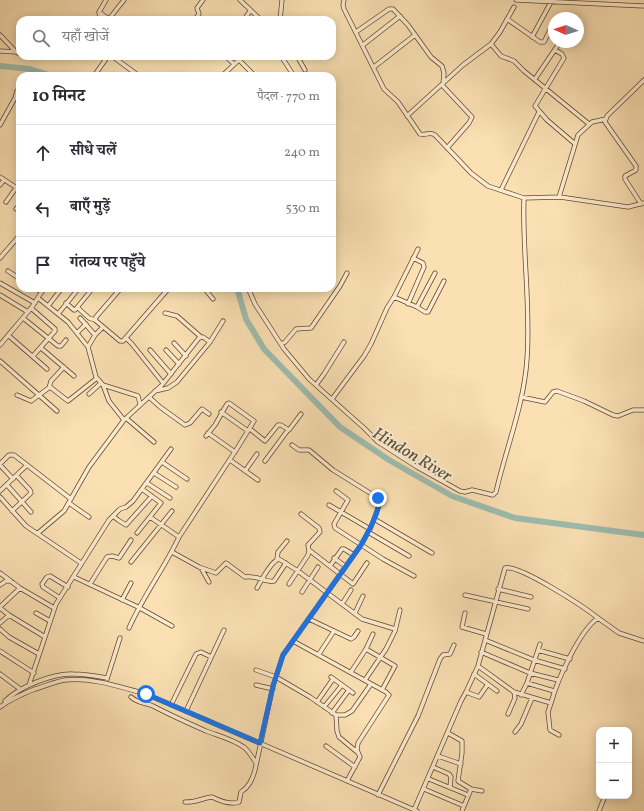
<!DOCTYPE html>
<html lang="hi">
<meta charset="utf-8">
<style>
body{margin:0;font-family:Vollkorn,"Noto Serif Devanagari",serif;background:#f7f7f7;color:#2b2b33}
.controls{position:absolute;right:12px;bottom:12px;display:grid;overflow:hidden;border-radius:8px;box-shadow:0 2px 10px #0003}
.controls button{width:36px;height:36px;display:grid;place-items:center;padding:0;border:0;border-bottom:1px solid #e1e1e2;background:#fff;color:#2b2b33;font:20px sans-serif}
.compass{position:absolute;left:548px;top:12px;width:36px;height:36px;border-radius:50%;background:#fff;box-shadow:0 2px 10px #0003;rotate:273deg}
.stop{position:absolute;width:12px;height:12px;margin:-9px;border:3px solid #1a73e8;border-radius:50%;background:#fff}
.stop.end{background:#1a73e8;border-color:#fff;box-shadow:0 1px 4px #0008}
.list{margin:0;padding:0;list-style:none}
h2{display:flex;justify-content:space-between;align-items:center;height:52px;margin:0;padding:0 16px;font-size:17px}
h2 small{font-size:13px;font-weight:400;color:#7c7c81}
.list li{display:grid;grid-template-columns:26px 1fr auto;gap:12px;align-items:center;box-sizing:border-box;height:56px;padding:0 16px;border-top:1px solid #e1e1e2}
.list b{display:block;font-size:15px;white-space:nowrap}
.list em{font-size:13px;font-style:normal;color:#7c7c81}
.icon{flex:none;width:22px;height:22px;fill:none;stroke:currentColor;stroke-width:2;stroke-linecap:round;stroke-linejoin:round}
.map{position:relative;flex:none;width:644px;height:811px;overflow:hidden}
.search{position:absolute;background:#fff;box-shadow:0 2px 10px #0003;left:16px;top:16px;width:320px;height:44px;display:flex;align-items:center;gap:10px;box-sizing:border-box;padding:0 14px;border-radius:12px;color:#7c7c81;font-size:15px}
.panel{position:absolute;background:#fff;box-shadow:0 2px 10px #0003;left:16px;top:72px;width:320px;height:220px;border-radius:12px}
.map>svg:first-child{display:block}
</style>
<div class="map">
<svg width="644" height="811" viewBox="0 0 644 811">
<rect width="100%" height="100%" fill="#fae0b3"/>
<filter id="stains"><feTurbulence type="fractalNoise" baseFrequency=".005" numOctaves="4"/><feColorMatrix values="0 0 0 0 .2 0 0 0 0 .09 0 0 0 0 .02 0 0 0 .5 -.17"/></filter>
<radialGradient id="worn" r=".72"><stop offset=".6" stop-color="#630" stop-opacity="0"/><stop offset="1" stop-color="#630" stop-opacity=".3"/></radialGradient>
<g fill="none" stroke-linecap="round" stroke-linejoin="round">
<path stroke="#9ebdaf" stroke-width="6" d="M0,66L30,69L52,76
M237,288L246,319L264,349L340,427L389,460L452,496L515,518L644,535"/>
<defs>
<path id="street" d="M240,0L261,20
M344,0L343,5L344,9L384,89L398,102L420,134C426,136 429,131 435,135L471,173L488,186L524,198
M516,0L644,6
M99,12L110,20
M109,19L124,0
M507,19L540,42H544L550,30
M100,20L99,12L106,0
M194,20L199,14L197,8L203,0
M244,20L250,11
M280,20L282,0
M356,32L389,9H393L408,25L431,57L442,66L444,73L443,84
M0,35L16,52
M532,37L551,2
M491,44L501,56L514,61L524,71L589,124
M363,45L400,16
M555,50L562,54L564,58L535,106L547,120L574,143
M0,51L16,52L20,54
M25,56H31
M112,56L139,76
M225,56L234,64
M281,56L294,76
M297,56L305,70
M239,60L255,76
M374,67L415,35
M94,76L108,56
M222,76L243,56
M535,79L560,42
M442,85L472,117L469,123L447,148
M407,116L463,65L491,44L500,32L514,7
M0,125L15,98L17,91
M0,177L20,190
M0,185L4,180
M501,190L539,112
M559,197L578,135L592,122L606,119
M6,202L16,188
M641,204L625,179V176L636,170V166L605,122L607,116L644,80
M16,209L20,204
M0,258L20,235
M8,271L20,279
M0,283L35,303
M35,288L42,292
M121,288L96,317L95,320L120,341H123L169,288
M204,288L213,299
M248,288L255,304L284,349L309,379L364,428L378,442L417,467L460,491L465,492L472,490L493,495L496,492C506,448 524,405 527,359C531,305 522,251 524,198L560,197L628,207L644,203
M0,295L28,312
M394,297L417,307L435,273
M38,298L68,322L88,347L96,377L103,385L109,401L124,420
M66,303L74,310H75L93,288
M408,304L424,267L423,263L413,258
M48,306L62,288
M417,307L425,312H428L444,281
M31,308L55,329V331L33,356
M78,308L89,318L95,320
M165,313L177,316L201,337
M58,314L79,288
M23,318L58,346H61L66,340
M80,318L95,335L88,347
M77,333L86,324
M95,335L103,327
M9,336L47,369
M126,338L132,344L163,383
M174,343L186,356
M281,344L285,342L296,329L311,328L340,286L347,273
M0,345L32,307L44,288
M41,348L74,376
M150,350L171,374
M166,350L179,364
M0,361L57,411
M103,385L138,396L140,404
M316,385L324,374L344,342
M49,388L51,381L64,367
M155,391L168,388L177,382L210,342L223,321
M89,394L101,383
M17,395L31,401L50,387L68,401L97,378
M149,397L160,407L185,425L190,423L202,409L209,414
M521,397L545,402L553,392L557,391L584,401L613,415L618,416L633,410H644
M332,399L364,356L371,344L387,308L394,297L418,249
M221,412L248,431
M126,418L154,442
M250,429L265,441L278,425H281L289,430L301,414
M208,433L235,452
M230,460L258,480
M265,461L288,430
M162,462L187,479
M0,464L9,455H14L71,499
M0,465L13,479
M245,471L257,454
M154,473L176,487
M147,483L170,498
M7,485L31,512
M0,491L27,465
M336,491L348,500L334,524L335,528L383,559L414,576
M0,497L26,526L81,563
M69,503L89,517
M329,505L370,529
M12,511L31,493L30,490L17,476
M113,516L118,520L126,525L152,496
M150,517L179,537
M374,519L432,553
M368,532L409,556
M38,533L64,511L89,467L124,420L162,385L199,338L203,337L210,342
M137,533L161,503L142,489
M309,550L353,584L367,563
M172,552L199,567L216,573L226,563L245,577C256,575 267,583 274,581L286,563
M334,558L345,566
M277,559L278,552L287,541
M131,562L172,511
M330,566L342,549H344L354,555
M201,568L209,582
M0,573L20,588L54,608
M74,577L138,607L172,626
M90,584L107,557L112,556L119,558L131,540
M289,584L308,555L309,551L308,545L320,532L319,528L301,514
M0,585L6,581H11
M257,588C261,581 271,561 279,559L298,571L362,619L395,629
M498,589L531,597
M302,592L318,567
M465,595L528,609
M60,598L43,587L42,584L47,577L50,576L68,587
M122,600L131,583
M342,604L351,590
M0,607L20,588
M0,608L9,615L45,637
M36,613L50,621
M355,613L363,596
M465,613L462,627L486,634
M309,619L351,639L354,637L358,631
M0,623L9,615
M129,628C143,596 164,569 179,537L238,447L254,421L229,403L227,404L215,425L206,436
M0,629L9,637L39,654
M485,640L534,660L565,669
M293,641L386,692L389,695L358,743L357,750L360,757L347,781
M366,649L395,666L382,690
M538,650L570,659
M0,651L34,673
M481,652L530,673L558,680
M319,654L334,631
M478,666L514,692L515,698L508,714
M256,670L276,677L310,697L336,715H345L352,711L371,684
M351,672L366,649L373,634
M0,674L20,689
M474,674L497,691
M331,677L353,693
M107,679L120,638
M365,680L386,649L395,631L400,610
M527,683L554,691
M29,685L56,604L109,520L120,509L126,507L133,501L171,449
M256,685L273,689
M466,692L479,697L488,684
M514,692L551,703C557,681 579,631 598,618L619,633L644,641
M521,695L527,683L540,644
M131,697C139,704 144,702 153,706C170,715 188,723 206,731C219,736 233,739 245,748C249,752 253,758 256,763
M5,701C19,687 53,673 73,674C85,674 96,676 107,678
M317,702L333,679
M551,703L548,712L550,730L559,735
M171,705L196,654L201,652L211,657
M0,707C11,699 22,694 35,689C45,686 54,682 65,680C92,677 120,687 146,694L417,811
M324,707L342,685
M186,711L224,630
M332,713L349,690
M336,715L337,731L339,737L357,752
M515,732L521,724L532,698
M448,733L462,741V753L458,781L471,789
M326,746L355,767
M438,756L461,764
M433,767L449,774L451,777L450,787
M429,779L468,795
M424,789L464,806L462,811
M378,795L418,716L440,659L443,655L450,654L454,645
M185,802C194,803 203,798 212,797C220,801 231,805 239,802L241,792C249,787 252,780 255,770L273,686L283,655L361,545L371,527L378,508L380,503L378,498L333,470L309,450H299L292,445
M464,806L471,789L482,791
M414,810L461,701L466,692L478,666L505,568C519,564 584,607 598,618
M599,811L605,796"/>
</defs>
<use href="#street" stroke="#634830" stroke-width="5"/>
<use href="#street" stroke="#fcebce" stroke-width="3.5"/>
</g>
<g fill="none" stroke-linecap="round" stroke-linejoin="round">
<path stroke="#1a73e8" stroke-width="5" d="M146,694L260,743L273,686L283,655L361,545C366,536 383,507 378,498"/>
</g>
<g text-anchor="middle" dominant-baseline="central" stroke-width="4" stroke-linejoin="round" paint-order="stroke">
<g font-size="17" font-style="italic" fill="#575040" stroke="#fcebce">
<text transform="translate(412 455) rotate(31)">Hindon River</text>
</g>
</g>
<rect width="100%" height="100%" filter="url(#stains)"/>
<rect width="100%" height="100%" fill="url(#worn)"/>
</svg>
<div class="controls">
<button>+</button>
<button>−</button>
</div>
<svg class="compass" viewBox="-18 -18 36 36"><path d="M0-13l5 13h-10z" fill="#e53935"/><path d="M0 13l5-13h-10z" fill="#7c7c81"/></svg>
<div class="stop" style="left:146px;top:694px"></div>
<div class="stop end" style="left:378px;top:498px"></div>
<div class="search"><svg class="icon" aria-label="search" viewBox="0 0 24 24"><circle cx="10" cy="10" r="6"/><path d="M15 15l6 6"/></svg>यहाँ खोजें</div>
<section class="panel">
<h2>10 मिनट<small>पैदल · 770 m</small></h2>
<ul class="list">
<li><svg class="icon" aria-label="ahead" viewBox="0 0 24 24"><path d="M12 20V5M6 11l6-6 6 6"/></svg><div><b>सीधे चलें</b></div><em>240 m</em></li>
<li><svg class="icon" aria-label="left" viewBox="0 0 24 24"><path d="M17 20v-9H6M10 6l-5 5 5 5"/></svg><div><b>बाएँ मुड़ें</b></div><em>530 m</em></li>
<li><svg class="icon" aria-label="arrive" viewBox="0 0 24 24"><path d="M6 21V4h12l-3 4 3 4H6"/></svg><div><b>गंतव्य पर पहुँचे</b></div></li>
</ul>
</section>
</div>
